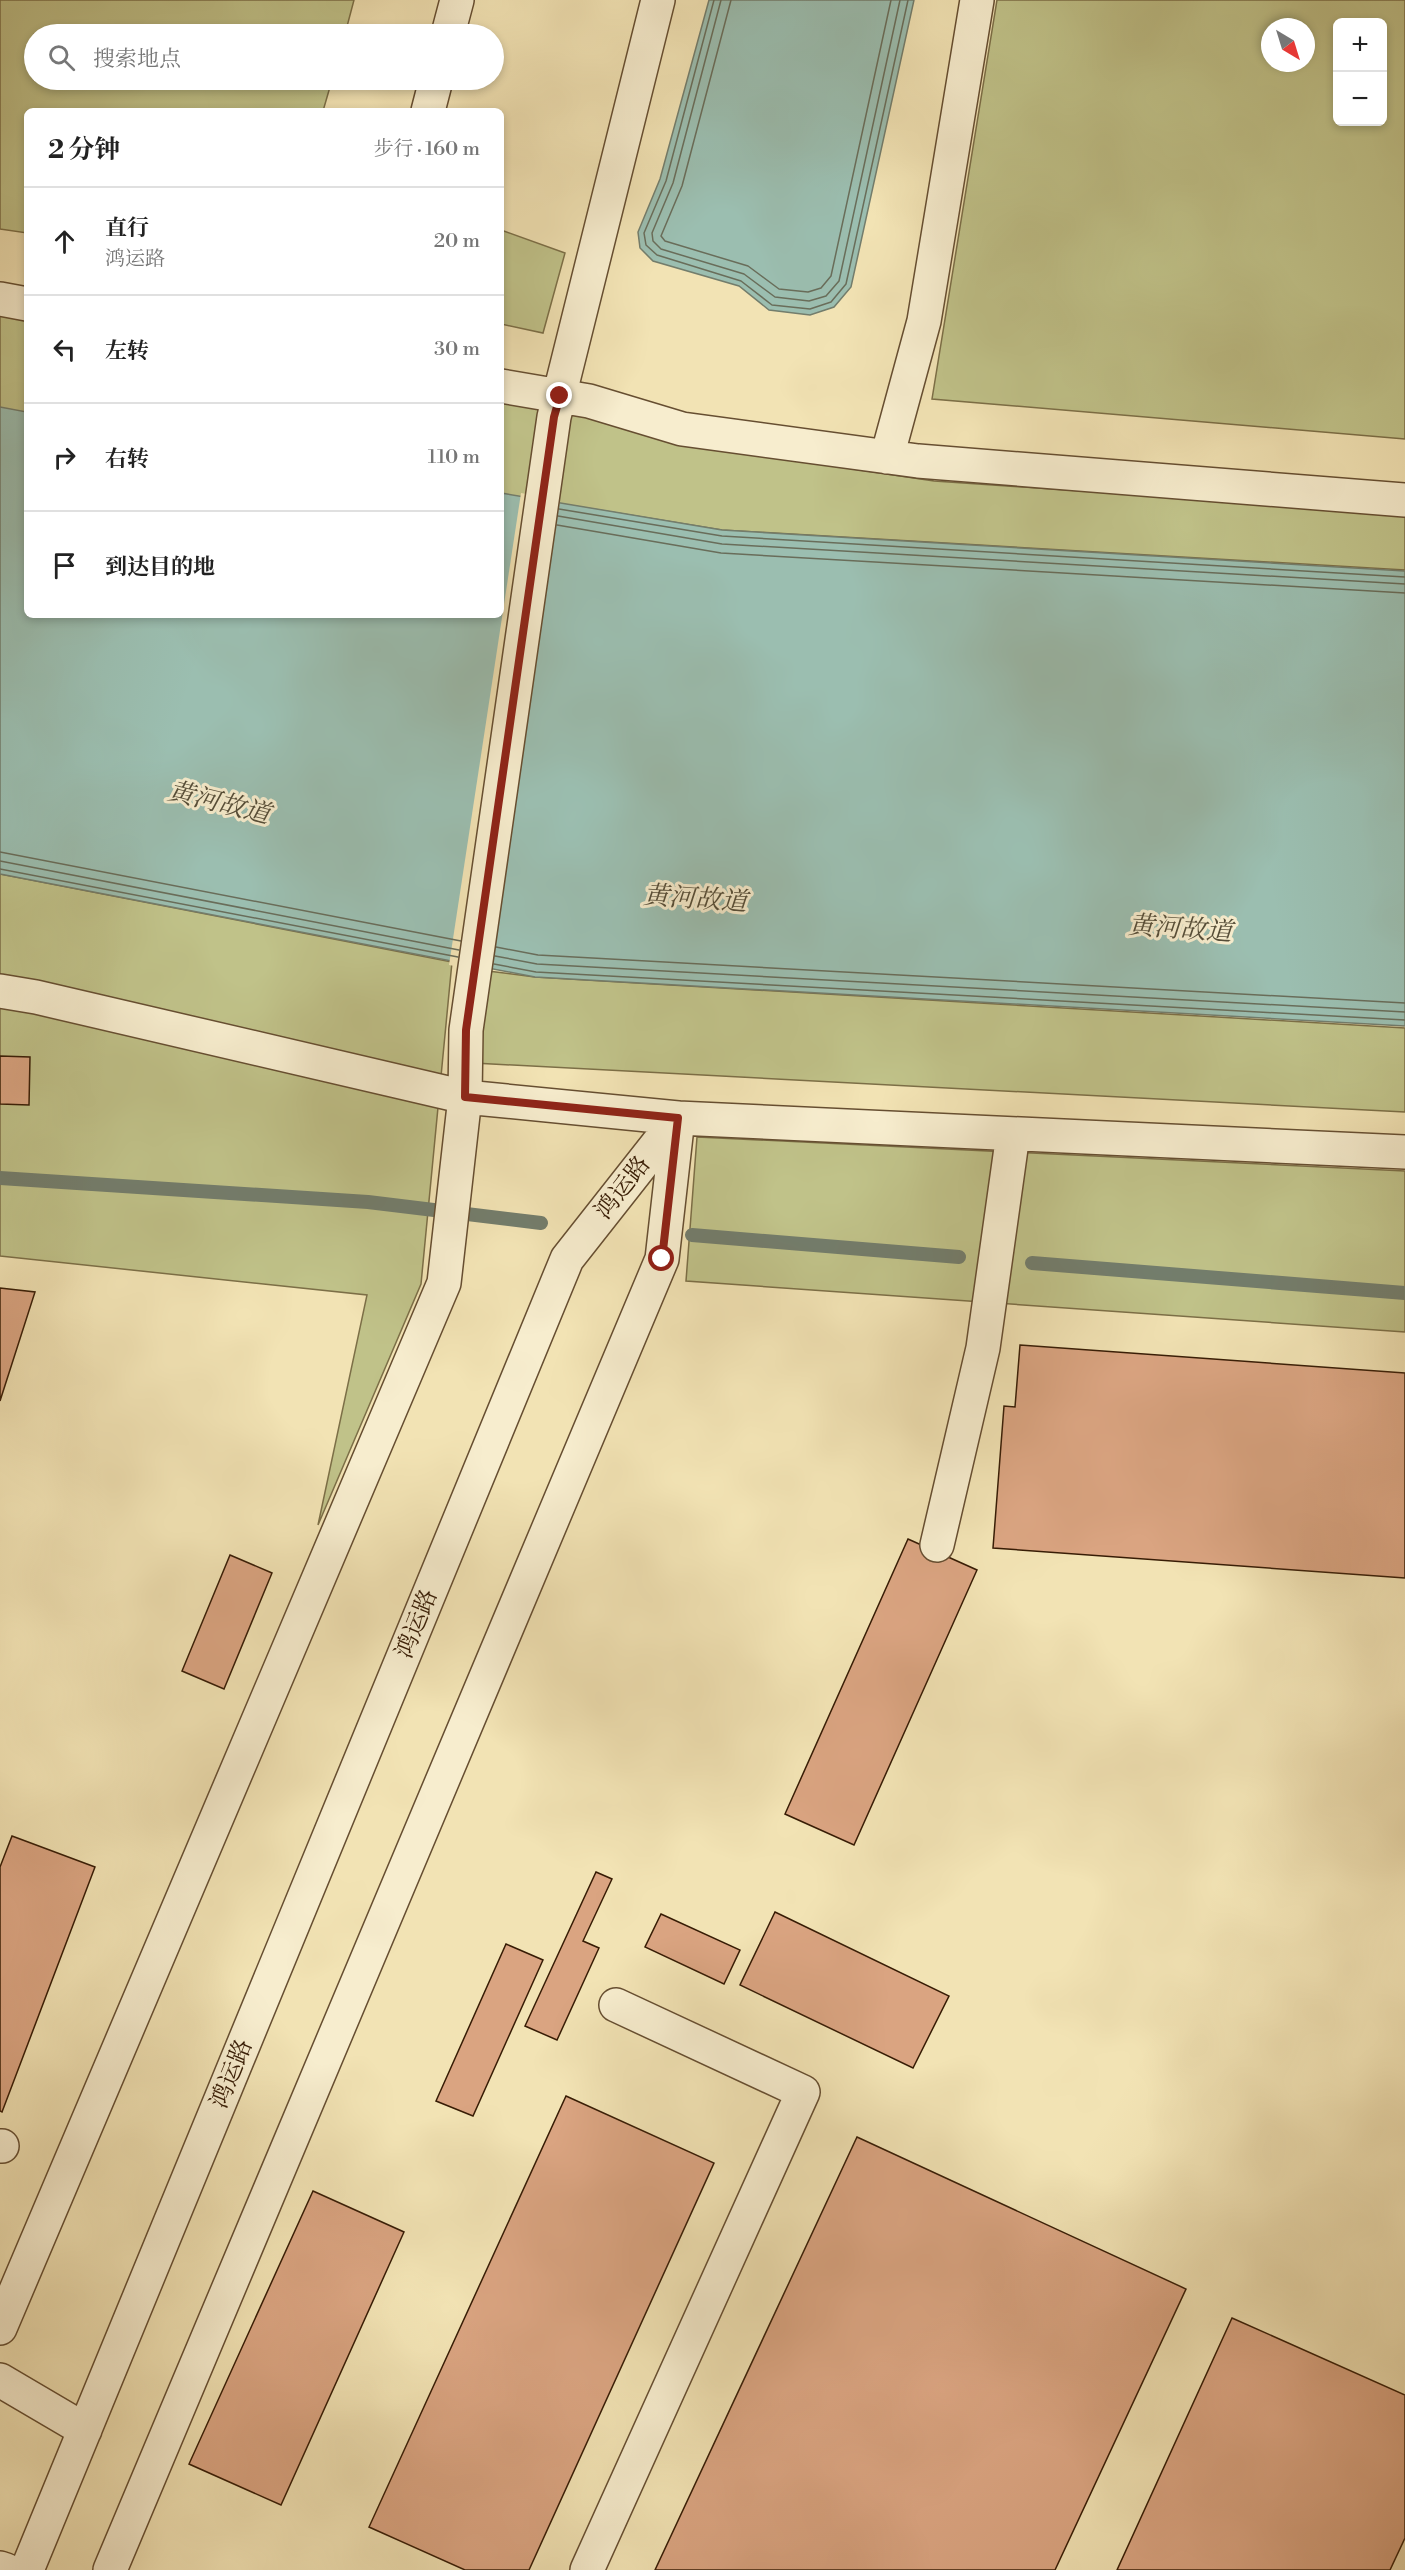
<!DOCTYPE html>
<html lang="zh">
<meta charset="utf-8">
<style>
body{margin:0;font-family:"Libre Bodoni","Noto Serif SC",serif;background:#f6f6f6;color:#222}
.controls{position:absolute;right:18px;top:18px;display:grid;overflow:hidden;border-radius:9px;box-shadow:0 3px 9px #0003}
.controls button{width:54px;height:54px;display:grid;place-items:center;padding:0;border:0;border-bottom:2px solid #e0e0e0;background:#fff;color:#222;font:30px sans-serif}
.compass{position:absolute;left:1261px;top:18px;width:54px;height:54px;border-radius:50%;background:#fff;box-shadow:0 3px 9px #0003;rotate:142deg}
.stop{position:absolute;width:18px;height:18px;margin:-14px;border:4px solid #8f2418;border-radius:50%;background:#fff}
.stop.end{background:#8f2418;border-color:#fff;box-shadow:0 2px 6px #0008}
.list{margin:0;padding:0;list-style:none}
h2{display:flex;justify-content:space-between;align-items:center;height:78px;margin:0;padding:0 24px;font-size:26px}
h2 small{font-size:20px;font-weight:400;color:#767676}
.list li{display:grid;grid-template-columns:39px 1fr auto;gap:18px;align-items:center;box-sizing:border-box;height:108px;padding:0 24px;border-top:2px solid #e0e0e0}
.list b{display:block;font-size:22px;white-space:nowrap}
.list p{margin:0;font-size:20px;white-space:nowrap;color:#767676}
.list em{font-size:20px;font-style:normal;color:#767676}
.icon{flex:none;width:33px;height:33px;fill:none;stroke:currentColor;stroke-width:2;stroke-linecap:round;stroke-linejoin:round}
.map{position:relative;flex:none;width:1405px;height:2570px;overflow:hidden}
.search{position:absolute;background:#fff;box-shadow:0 3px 9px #0003;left:24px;top:24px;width:480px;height:66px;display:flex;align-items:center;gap:15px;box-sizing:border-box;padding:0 21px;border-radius:33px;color:#767676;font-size:22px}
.panel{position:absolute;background:#fff;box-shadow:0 3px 9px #0003;left:24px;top:108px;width:480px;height:510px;border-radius:9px}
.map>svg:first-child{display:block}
</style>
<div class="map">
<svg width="1405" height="2570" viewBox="0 0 1405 2570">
<rect width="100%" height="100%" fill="#f2e3b4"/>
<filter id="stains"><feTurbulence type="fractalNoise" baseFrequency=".00333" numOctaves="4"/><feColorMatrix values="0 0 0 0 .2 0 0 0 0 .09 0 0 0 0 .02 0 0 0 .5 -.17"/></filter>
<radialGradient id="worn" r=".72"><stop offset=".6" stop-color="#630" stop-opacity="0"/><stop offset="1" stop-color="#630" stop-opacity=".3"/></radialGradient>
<path fill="#c0c289" stroke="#7c6f47" stroke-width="1.5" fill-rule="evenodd" d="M0,0H354L345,34H34V80H332L323,111H27V233L0,229Z
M997,0H1405V439L932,399ZM1382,22V122H1338V22ZM1270,27H1306V63H1270Z
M501,230L565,253L543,333L501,324Z
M0,314L27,318V415L0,410Z
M501,400L591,416L665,441L934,481L1405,513V570L722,530L501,494Z
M0,874L452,962L421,1284L318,1525L367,1295L0,1256Z
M488,971L535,977L1405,1028V1112L474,1063Z
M697,1137L1405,1171V1332L686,1281Z"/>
<path fill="#9bbeb0" stroke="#737d6c" stroke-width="1.5" d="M709,0H914L851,287L834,307L810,315L769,310L739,286L653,261L640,248L638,232L660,179Z
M0,407L27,412V615H501V493L722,530L1405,571V1026L535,977L0,874Z"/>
<path fill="#f2e3b4" d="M521,493L560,500L487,972L449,965Z"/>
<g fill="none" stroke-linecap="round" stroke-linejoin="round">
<path stroke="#696d5a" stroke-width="1.5" d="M714,0L666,181L644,233L646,245L657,255L741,281L772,305L810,309L831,302L846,284L908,0
M721,0L673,183L652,233L653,241L661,249L744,274L775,297L809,301L826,296L839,281L900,0
M731,0L682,186L661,236L665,241L748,266L779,289L808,292L821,288L831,276L891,0
M559,509L722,536L1405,577
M558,516L722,544L1405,584
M557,525L721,553L1405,593
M0,852L461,941
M0,861L459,950
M0,869L458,957
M496,947L538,955L1405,1003
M495,956L537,964L1405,1012
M494,964L536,972L1405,1020"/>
<path stroke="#737d6c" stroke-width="14" d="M0,1178L368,1202L541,1223
M692,1235L959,1257
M1032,1263L1405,1293"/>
</g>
<path fill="#daa481" stroke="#371c05" stroke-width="1.5" d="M0,1056L30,1057L29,1105L0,1104Z
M0,1288L35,1292L0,1401Z
M1020,1345L1405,1373V1578L993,1548L1004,1406L1015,1407Z
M908,1539L977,1570L854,1845L785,1814Z
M230,1555L272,1573L224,1689L182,1671Z
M12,1836L95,1867L2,2112L0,2111V1867Z
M596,1872L612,1879L583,1941L599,1948L557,2040L525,2026Z
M775,1912L949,1996L913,2068L740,1985Z
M661,1914L740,1950L724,1984L645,1947Z
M506,1944L543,1960L473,2116L436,2101Z
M566,2096L714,2163L529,2570H465L369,2527Z
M857,2137L1186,2289L1055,2570H655Z
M313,2191L404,2232L281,2505L189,2464Z
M1232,2318L1405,2395V2538L1390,2570H1117Z"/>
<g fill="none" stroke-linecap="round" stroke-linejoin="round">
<defs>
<path id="minor" d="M448,34L457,0
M428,111L436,80
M0,299L27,304
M501,386L589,401L682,429L918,461L1405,500
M887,457L924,321L977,0
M0,991L36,997L465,1097L678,1118L1405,1152
M937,1545L983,1348L1013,1134
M0,2146H2
M0,2328L444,1283L465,1097L466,1030L554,417L658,0
M0,2380L85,2430
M0,2568L6,2570
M27,2570L567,1259L678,1118
M110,2570L662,1259L678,1118
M587,2570L803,2092L616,2005"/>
</defs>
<use href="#minor" stroke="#664e31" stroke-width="36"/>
<use href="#minor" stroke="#f7edce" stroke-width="33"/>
</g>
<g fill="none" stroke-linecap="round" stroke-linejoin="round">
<path stroke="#8f2418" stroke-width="8" d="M560,396L554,417L466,1030L465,1097L678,1118L662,1259"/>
</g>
<g text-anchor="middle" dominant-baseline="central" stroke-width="6" stroke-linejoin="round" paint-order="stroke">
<g font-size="24" fill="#371c05" stroke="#f7edce">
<text transform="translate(623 1188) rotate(-52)">鸿运路</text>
<text transform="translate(417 1624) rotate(-68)">鸿运路</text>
<text transform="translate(232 2074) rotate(-68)">鸿运路</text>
</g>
<g font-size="26" font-style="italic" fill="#554d38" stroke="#f7edce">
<text transform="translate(219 803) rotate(14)">黄河故道</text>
<text transform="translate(695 899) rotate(4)">黄河故道</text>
<text transform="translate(1180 929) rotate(4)">黄河故道</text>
</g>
</g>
<rect width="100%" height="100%" filter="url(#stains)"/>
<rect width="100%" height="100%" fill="url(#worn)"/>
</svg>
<div class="controls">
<button>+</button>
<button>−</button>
</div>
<svg class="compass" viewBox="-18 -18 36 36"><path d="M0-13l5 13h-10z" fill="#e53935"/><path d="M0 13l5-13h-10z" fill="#767676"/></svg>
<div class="stop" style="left:662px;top:1259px"></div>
<div class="stop end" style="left:560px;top:396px"></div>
<div class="search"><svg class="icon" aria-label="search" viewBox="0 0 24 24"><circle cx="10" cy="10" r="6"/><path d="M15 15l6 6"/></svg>搜索地点</div>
<section class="panel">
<h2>2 分钟<small>步行 · 160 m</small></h2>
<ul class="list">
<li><svg class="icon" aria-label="ahead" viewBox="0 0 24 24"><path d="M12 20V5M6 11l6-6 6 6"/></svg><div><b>直行</b><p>鸿运路</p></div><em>20 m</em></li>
<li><svg class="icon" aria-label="left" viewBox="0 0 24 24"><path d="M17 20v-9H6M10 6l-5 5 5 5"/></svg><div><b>左转</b></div><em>30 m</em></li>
<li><svg class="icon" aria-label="right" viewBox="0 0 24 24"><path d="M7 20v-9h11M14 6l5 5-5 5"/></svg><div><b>右转</b></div><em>110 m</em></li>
<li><svg class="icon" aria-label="arrive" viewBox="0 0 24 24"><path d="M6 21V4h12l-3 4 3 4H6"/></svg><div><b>到达目的地</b></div></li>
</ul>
</section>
</div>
